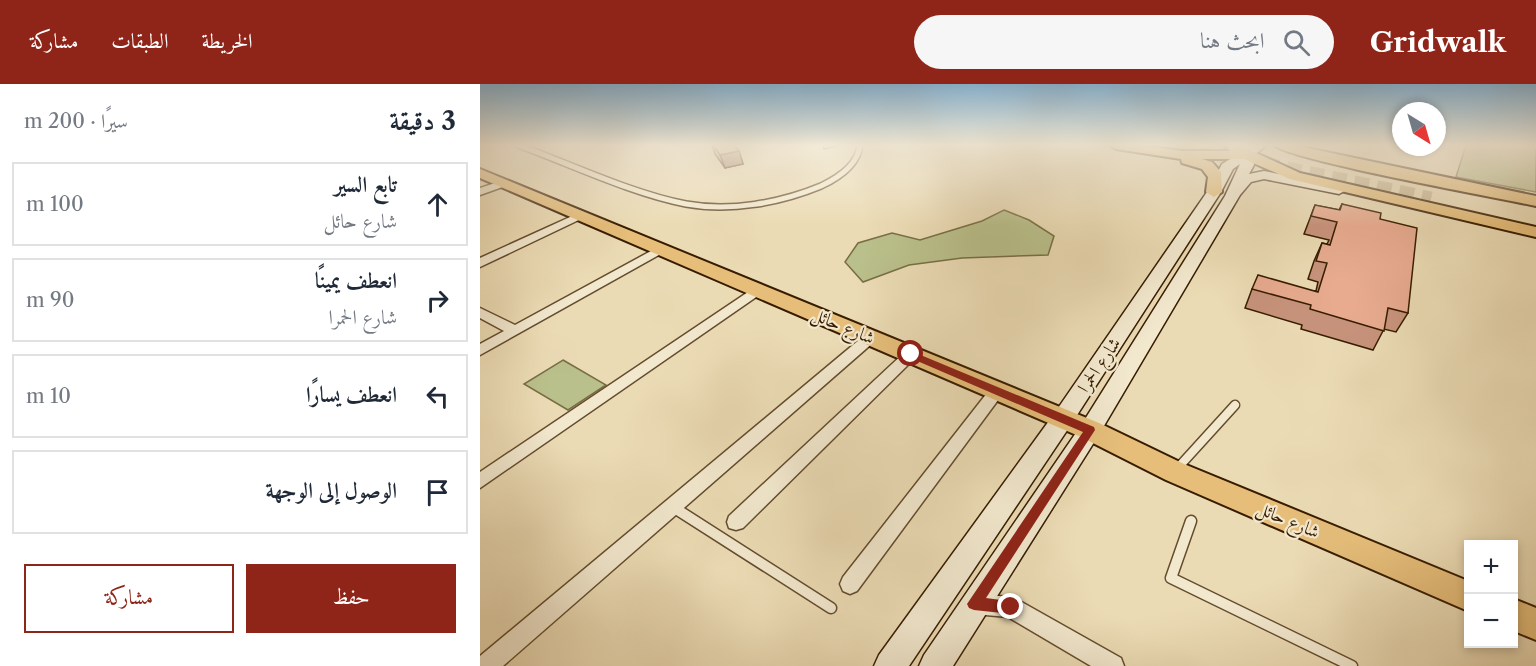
<!DOCTYPE html>
<html lang="ar">
<meta charset="utf-8">
<style>
body{margin:0;font-family:"Libre Caslon Text",Amiri,serif;background:#f6f6f7;color:#1f2937;direction:rtl}
.controls{position:absolute;right:18px;bottom:18px;display:grid;overflow:hidden;border-radius:0px;box-shadow:0 3px 9px #0003}
.controls button{width:54px;height:54px;display:grid;place-items:center;padding:0;border:0;border-bottom:2px solid #e0e1e3;background:#fff;color:#1f2937;font:30px sans-serif}
.compass{position:absolute;left:912px;top:18px;width:54px;height:54px;border-radius:50%;background:#fff;box-shadow:0 3px 9px #0003;rotate:143deg}
.stop{position:absolute;width:18px;height:18px;margin:-14px;border:4px solid #8f2418;border-radius:50%;background:#fff}
.stop.end{background:#8f2418;border-color:#fff;box-shadow:0 2px 6px #0008}
.list{margin:0;padding:0;list-style:none}
h2{display:flex;justify-content:space-between;align-items:center;height:78px;margin:0;padding:0 24px;font-size:26px}
h2 small{font-size:20px;font-weight:400;color:#747a83}
.list li{display:grid;grid-template-columns:39px 1fr auto;gap:18px;align-items:center;box-sizing:border-box;height:84px;margin:0 12px 12px;padding:0 12px;border:2px solid #e0e1e3;border-radius:0px}
.list b{display:block;font-size:22px;white-space:nowrap}
.list p{margin:0;font-size:20px;white-space:nowrap;color:#747a83}
.list em{font-size:20px;font-style:normal;color:#747a83}
.actions{display:flex;gap:12px;padding:18px 24px}
.actions a{flex:1;padding:14px 0;border:2px solid #8f2418;border-radius:0px;text-align:center;font-size:21px;color:#8f2418}
.actions .main{background:#8f2418;color:#fff}
.icon{flex:none;width:33px;height:33px;fill:none;stroke:currentColor;stroke-width:2;stroke-linecap:round;stroke-linejoin:round}
.map{position:relative;flex:none;width:1056px;height:582px;overflow:hidden;direction:ltr}
header{display:flex;align-items:center;gap:36px;box-sizing:border-box;height:84px;padding:0 30px;background:#8f2418;color:#fff}
header strong{font-size:28px}
nav{display:flex;gap:33px;margin-inline-start:auto;font-size:21px}
.search{width:420px;height:54px;background:#f6f6f7;display:flex;align-items:center;gap:15px;box-sizing:border-box;padding:0 21px;border-radius:33px;color:#747a83;font-size:22px}
main{display:flex}
aside{flex:1;background:#fff}
.map>svg:first-child{display:block}
</style>
<header>
<strong>Gridwalk</strong>
<div class="search"><svg class="icon" aria-label="search" viewBox="0 0 24 24"><circle cx="10" cy="10" r="6"/><path d="M15 15l6 6"/></svg>ابحث هنا</div>
<nav><a>الخريطة</a><a>الطبقات</a><a>مشاركة</a></nav>
</header>
<main>
<div class="map">
<svg width="1056" height="582" viewBox="0 0 1056 582">
<rect width="100%" height="100%" fill="#ebdbb4"/>
<filter id="stains"><feTurbulence type="fractalNoise" baseFrequency=".00333" numOctaves="4"/><feColorMatrix values="0 0 0 0 .2 0 0 0 0 .09 0 0 0 0 .02 0 0 0 .5 -.17"/></filter>
<radialGradient id="worn" r=".72"><stop offset=".6" stop-color="#630" stop-opacity="0"/><stop offset="1" stop-color="#630" stop-opacity=".3"/></radialGradient>
<path fill="#bac08b" stroke="#786e46" stroke-width="1.5" d="M986,61H1056V108L976,93Z
M524,126L549,136L574,152L568,171L482,174L429,181L383,198L365,178L378,159L412,149L440,156L502,137Z
M83,276L126,301L88,326L44,300Z"/>
<g fill="none" stroke-linecap="round" stroke-linejoin="round">
<path stroke="#c7b590" stroke-width="15" stroke-dasharray="15 8" stroke-linecap="butt" d="M694,61L951,115"/>
<defs>
<path id="lane-far2" d="M38,61C90,80 153,110 206,120C250,128 300,119 341,102C358,94 378,81 380,61"/>
<path id="lane-far1" d="M695,387L755,321"/>
<path id="lane" d="M193,423L351,524
M711,437L691,494L872,582"/>
<path id="street" d="M24,96L28,97V101L0,111V104Z
M101,128L105,129V133L0,183V174Z
M182,161L188,165L186,167L0,271V260L24,247L0,234V224L35,241Z
M277,202L283,206L282,209L0,404V388Z
M390,249L397,254L395,257L23,582H0V572L385,251Z
M431,265L436,267L438,270L436,273L263,444L256,446L249,444L247,438L249,432L426,267Z
M516,302L521,304L524,308L521,312L377,507L370,510L363,507L360,500L363,493L511,304Z
M494,510L531,513L538,516L641,574L644,582H611L528,533L494,530L487,527L484,520L487,513Z"/>
<path id="secondary" d="M761,61H787L773,72L774,81L769,90L784,87L859,102L866,106L859,110L784,95L771,98L760,111L618,352L473,582H439L444,571L602,340L745,112L760,80L753,85L741,108L590,342L429,582H394L399,571L574,330L727,108L742,80L760,69Z"/>
<path id="primary" d="M629,61H660L702,67H750L744,61H759L820,89L1056,143V153L810,95L764,75H722L732,78L741,88L742,108L734,113L726,108L728,93L722,85L702,79L701,75L636,65Z
M794,61H813L1056,112V122C1020,114 808,76 794,61Z
M0,85L619,339L704,380L988,497V527L686,396L601,353L0,94Z
M1034,515L1056,524V556L1034,547Z"/>
</defs>
<use href="#lane-far2" stroke="#644c2d" stroke-width="8"/>
<use href="#lane-far1" stroke="#644c2d" stroke-width="11"/>
<use href="#lane" stroke="#644c2d" stroke-width="13"/>
<use href="#street" stroke="#644c2d" stroke-width="3"/>
<use href="#secondary" stroke="#371c00" stroke-width="3"/>
<use href="#primary" stroke="#371c00" stroke-width="4"/>
<use href="#lane-far2" stroke="#f2e8ce" stroke-width="5"/>
<use href="#lane-far1" stroke="#f2e8ce" stroke-width="8"/>
<use href="#lane" stroke="#f2e8ce" stroke-width="10"/>
<use href="#street" fill="#f2e8ce" fill-rule="evenodd"/>
<use href="#secondary" fill="#f2e8ce" fill-rule="evenodd"/>
<use href="#primary" fill="#e6be7a" fill-rule="evenodd"/>
</g>
<path fill="#c8937c" stroke="#371c00" stroke-width="1.5" d="M232,61H254L259,67L263,80L245,84L235,70Z
M862,120L900,135L928,229L916,248L904,245L893,266L821,245L822,241L765,224L772,205L836,207L838,198L828,195L834,177L842,159L847,160L849,156L824,150L835,121L859,126Z"/>
<path fill="#a27865" stroke="#371c00" stroke-width="1.5" d="M343,61H362L344,65Z
M259,67L263,80L245,84L240,71Z"/>
<path fill="#e8ab90" stroke="#371c00" stroke-width="1.5" d="M233,61H254L259,67L240,71Z
M862,120L901,129L900,135L937,144L928,229L908,224L904,247L830,225L831,221L772,205L778,191L838,208L847,179L836,177L842,159L850,161L857,138L831,132L835,121L860,126Z"/>
<linearGradient id="sky" x2="0" y2="1"><stop stop-color="#89b6d5"/><stop offset="0.43" stop-color="#f6efdd"/><stop offset="1" stop-color="#f6efdd" stop-opacity="0"/></linearGradient>
<rect width="1056" height="142" fill="url(#sky)"/>
<path fill="#8f2418" d="M431,267L614,343L615,346L506,514L536,518L538,523L536,528L531,530L494,526L489,524L487,520L603,348L428,273V268Z"/>
<g text-anchor="middle" dominant-baseline="central" stroke-width="4.5" stroke-linejoin="round" paint-order="stroke">
<g font-size="18" fill="#371c00" stroke="#f2e8ce">
<text transform="translate(363 242) rotate(23)">شارع حائل</text>
<text transform="translate(619 281) rotate(-56)">شارع الحمرا</text>
<text transform="translate(808 436) rotate(23)">شارع حائل</text>
</g>
</g>
<rect width="100%" height="100%" filter="url(#stains)"/>
<rect width="100%" height="100%" fill="url(#worn)"/>
</svg>
<div class="controls">
<button>+</button>
<button>−</button>
</div>
<svg class="compass" viewBox="-18 -18 36 36"><path d="M0-13l5 13h-10z" fill="#e53935"/><path d="M0 13l5-13h-10z" fill="#747a83"/></svg>
<div class="stop" style="left:431px;top:270px"></div>
<div class="stop end" style="left:531px;top:523px"></div>
</div>
<aside>
<h2>3 دقيقة<small>سيرًا · 200 m</small></h2>
<ul class="list">
<li><svg class="icon" aria-label="ahead" viewBox="0 0 24 24"><path d="M12 20V5M6 11l6-6 6 6"/></svg><div><b>تابع السير</b><p>شارع حائل</p></div><em>100 m</em></li>
<li><svg class="icon" aria-label="right" viewBox="0 0 24 24"><path d="M7 20v-9h11M14 6l5 5-5 5"/></svg><div><b>انعطف يمينًا</b><p>شارع الحمرا</p></div><em>90 m</em></li>
<li><svg class="icon" aria-label="left" viewBox="0 0 24 24"><path d="M17 20v-9H6M10 6l-5 5 5 5"/></svg><div><b>انعطف يسارًا</b></div><em>10 m</em></li>
<li><svg class="icon" aria-label="arrive" viewBox="0 0 24 24"><path d="M6 21V4h12l-3 4 3 4H6"/></svg><div><b>الوصول إلى الوجهة</b></div></li>
</ul>
<div class="actions"><a class="main">حفظ</a><a>مشاركة</a></div>
</aside>
</main>
